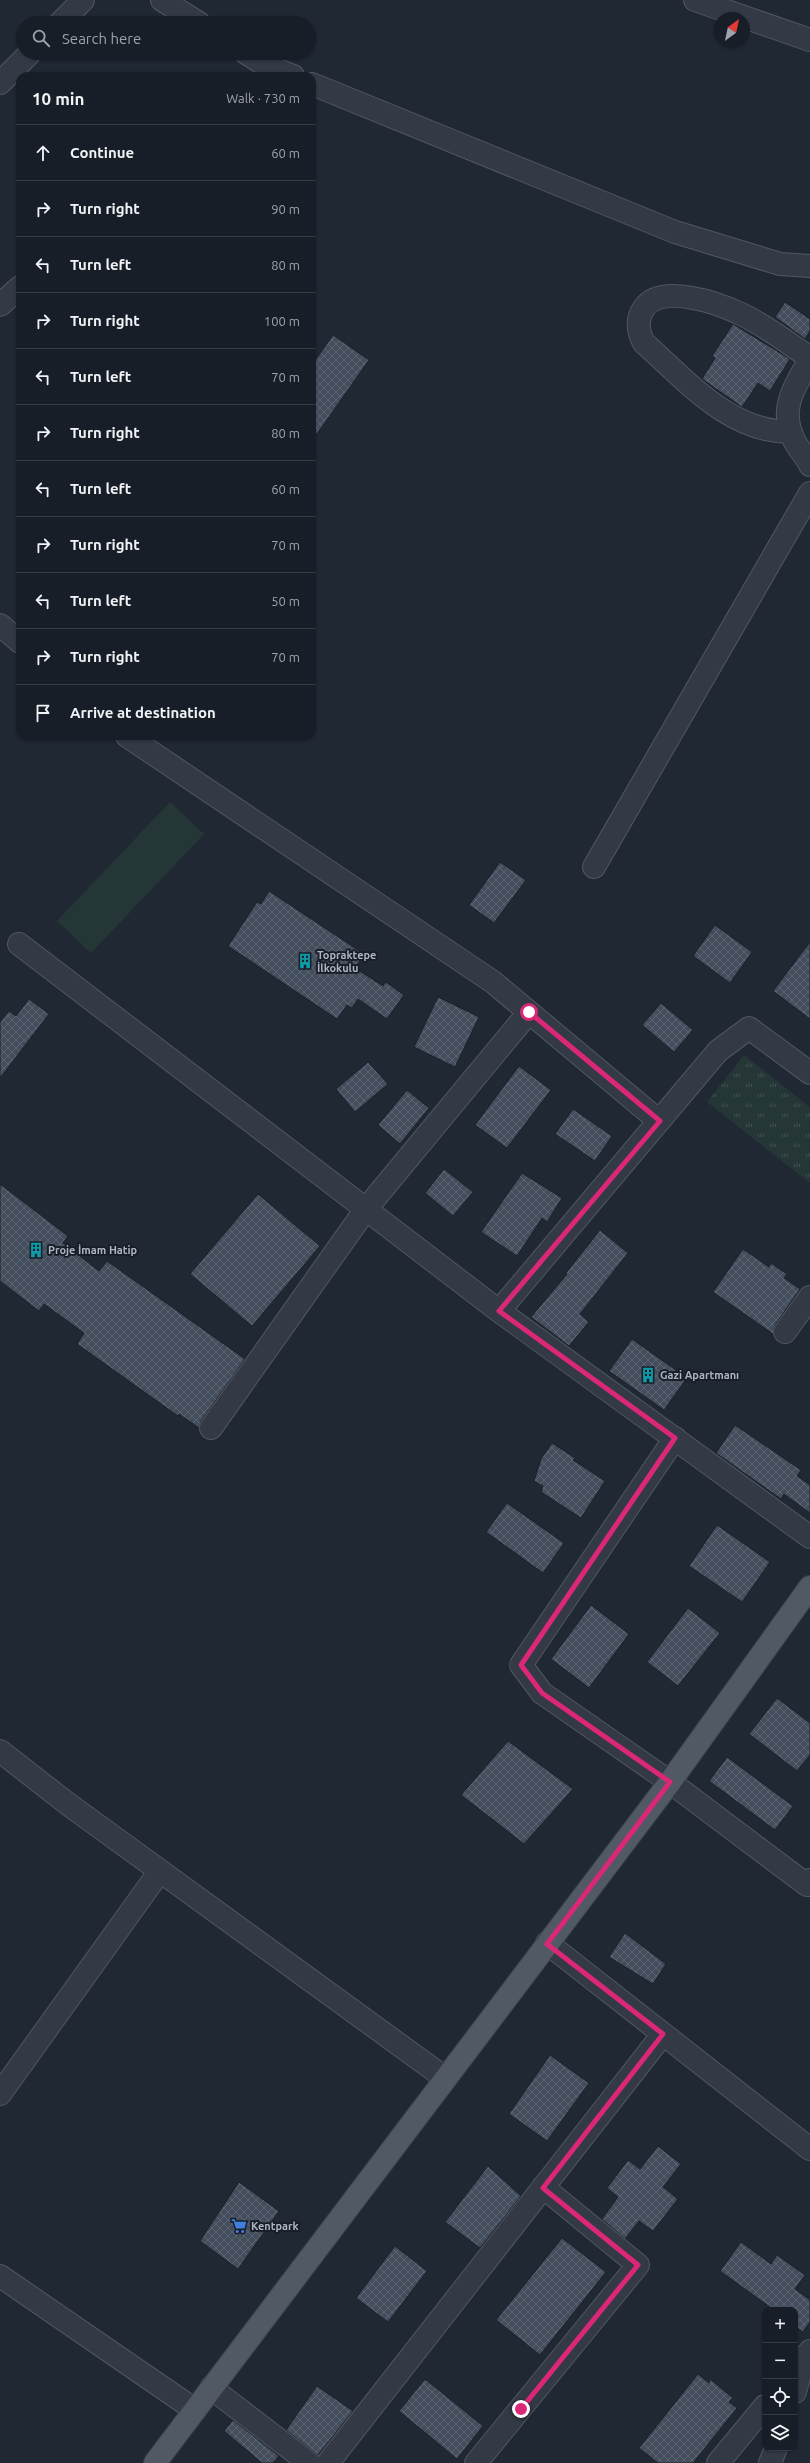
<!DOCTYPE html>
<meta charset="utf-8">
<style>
body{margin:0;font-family:Ubuntu,sans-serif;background:#21272f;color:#f1f3f6}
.controls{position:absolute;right:12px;bottom:12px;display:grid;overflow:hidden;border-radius:8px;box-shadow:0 1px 3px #0004}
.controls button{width:36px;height:36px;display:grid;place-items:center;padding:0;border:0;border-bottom:1px solid #363c44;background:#181e27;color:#f1f3f6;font:20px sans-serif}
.compass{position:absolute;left:714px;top:12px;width:36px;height:36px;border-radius:50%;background:#181e27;box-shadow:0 1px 3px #0004;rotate:33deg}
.stop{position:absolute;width:12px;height:12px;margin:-9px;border:3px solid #db2777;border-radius:50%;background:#fff}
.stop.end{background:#db2777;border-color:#fff;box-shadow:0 1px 4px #0008}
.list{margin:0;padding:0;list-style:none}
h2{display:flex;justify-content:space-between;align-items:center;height:52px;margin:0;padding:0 16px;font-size:17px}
h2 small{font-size:13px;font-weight:400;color:#9fa2a7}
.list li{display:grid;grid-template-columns:26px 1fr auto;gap:12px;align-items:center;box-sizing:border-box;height:56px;padding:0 16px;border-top:1px solid #363c44}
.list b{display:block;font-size:15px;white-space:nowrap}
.list em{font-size:13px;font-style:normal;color:#9fa2a7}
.icon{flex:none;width:22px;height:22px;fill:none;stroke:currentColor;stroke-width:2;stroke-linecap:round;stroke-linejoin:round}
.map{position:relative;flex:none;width:810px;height:2463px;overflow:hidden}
.search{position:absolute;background:#181e27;box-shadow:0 1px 3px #0004;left:16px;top:16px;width:300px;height:44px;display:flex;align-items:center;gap:10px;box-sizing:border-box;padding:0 14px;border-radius:22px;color:#9fa2a7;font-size:15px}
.panel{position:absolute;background:#181e27;box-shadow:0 1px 3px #0004;left:16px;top:72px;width:300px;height:668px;border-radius:12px}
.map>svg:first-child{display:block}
</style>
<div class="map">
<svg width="810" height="2463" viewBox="0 0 810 2463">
<defs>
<pattern id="park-tufts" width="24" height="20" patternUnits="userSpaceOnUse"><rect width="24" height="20" fill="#253637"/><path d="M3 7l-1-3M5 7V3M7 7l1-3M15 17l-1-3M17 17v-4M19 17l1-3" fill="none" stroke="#425152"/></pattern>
<pattern id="building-cross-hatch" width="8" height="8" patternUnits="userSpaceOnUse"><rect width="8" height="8" fill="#434d5c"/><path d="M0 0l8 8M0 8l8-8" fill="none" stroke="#5b6472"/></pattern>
</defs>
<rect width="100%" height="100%" fill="#202834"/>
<path fill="url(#park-tufts)" d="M744,1055L810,1107V1183L707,1102Z"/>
<path fill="#253637" d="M170,802L204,834L91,953L57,921Z"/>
<path fill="url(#building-cross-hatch)" stroke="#1b212b" d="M785,302L810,319V331L805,339L775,317Z
M733,324L790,359L770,391L758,383L742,407L702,379L715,358L712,356Z
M333,335L369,360L312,441V365Z
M500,862L526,880L494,923L469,905Z
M269,891L364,954L355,968L383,986L386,982L404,995L387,1019L358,999L352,1008L347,1005L337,1019L228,946L257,902L261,904Z
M715,925L752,952L730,983L693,956Z
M810,942V1019L773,991Z
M438,997L479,1017L455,1067L414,1047Z
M29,999L49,1014L0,1078V1022L9,1011L16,1016Z
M661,1003L693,1030L674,1052L642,1025Z
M368,1062L388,1084L355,1112L336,1089Z
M519,1066L551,1090L507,1148L475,1125Z
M407,1090L429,1108L400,1144L378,1125Z
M573,1109L612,1136L595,1161L555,1134Z
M444,1169L473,1192L453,1216L425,1193Z
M522,1173L562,1198L547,1222L542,1218L517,1256L481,1232Z
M0,1184L68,1236L63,1243L99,1271L107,1261L245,1359L201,1421L199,1428L179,1414L178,1416L77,1344L84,1333L44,1304L39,1311L0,1281Z
M258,1194L320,1246L252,1326L190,1274Z
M600,1230L628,1253L580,1314L589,1322L569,1346L531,1317L567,1274L566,1273Z
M743,1249L769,1267L771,1263L787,1274L784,1278L800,1289L775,1325L773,1334L713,1292Z
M632,1339L687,1378L664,1410L609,1371Z
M735,1425L801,1470L797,1476L810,1485V1513L784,1494L781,1499L716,1453Z
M552,1443L575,1458L573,1460L605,1481L581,1518L541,1492L543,1486L534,1481L541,1459Z
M507,1503L564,1543L543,1573L486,1532Z
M717,1525L770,1562L742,1602L689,1566Z
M591,1605L629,1634L589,1688L551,1659Z
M688,1608L720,1633L678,1686L647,1662Z
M777,1698L810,1723V1755L797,1771L749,1734Z
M508,1741L573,1789L524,1844L461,1795Z
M727,1757L793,1806L775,1830L709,1781Z
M625,1933L666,1964L653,1984L609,1957Z
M550,2055L589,2083L547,2141L509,2114Z
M658,2146L681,2164L663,2187L678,2199L653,2231L639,2221L625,2239L602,2219L618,2197L607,2188L628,2160L640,2169Z
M488,2166L521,2196L480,2248L445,2222Z
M239,2182L279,2211L238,2269L200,2241Z
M562,2238L606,2272L540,2355L496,2320Z
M741,2242L771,2264L777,2255L805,2275L795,2289L810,2300V2322L803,2332L795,2326V2310H774L720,2271Z
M395,2246L427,2271L388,2322L356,2298Z
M698,2374L709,2383L710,2379L733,2398L729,2402L737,2408L693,2463H658L639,2448Z
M425,2379L483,2426L457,2459L399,2411Z
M317,2386L353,2411L318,2455L286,2430Z
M233,2420L279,2456L273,2463H262L224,2431Z"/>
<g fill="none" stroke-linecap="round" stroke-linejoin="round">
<defs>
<path id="minor" d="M162,0L199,23
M695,0L810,40
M60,23L83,0
M246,53L265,65L293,76
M0,83L30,53
M312,84L675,232L780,264L810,266
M0,305L20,287
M810,360C794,387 778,410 795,442C799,450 807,457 810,465
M791,432C729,432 687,381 644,343C638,332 636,319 644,308C661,283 718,303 741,314C765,325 788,343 810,358
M0,625L20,642
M127,736L493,982L659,1121
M594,867L810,493
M19,944L499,1311L810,1537
M499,1311L718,1051L749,1028L810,1073
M785,1332L810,1297
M211,1428L366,1209L529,1012
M675,1438L521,1665L542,1693L670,1782L807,1885L810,1880
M0,1751L68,1804L445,2078
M547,1943L810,2149
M0,2094L160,1871
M0,2276L195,2410
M211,2388L309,2463
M795,2392L804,2358L810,2351
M328,2463L663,2034
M476,2463L638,2265L543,2187
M718,2463L765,2406
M770,2463L776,2448"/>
<path id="major" d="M155,2463L670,1782L810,1587"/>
</defs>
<use href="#minor" stroke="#515763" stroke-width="24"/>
<use href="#major" stroke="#3d434f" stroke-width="24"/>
<use href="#minor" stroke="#333a45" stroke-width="22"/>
<use href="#major" stroke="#515965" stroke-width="22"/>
</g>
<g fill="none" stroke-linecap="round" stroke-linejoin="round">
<path stroke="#db2777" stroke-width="5" d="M521,2409L638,2265L543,2188L663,2034L547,1944L670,1782L542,1693L521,1665L675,1438L499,1311L660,1121L529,1012"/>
</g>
<defs>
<symbol id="building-bare" viewBox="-9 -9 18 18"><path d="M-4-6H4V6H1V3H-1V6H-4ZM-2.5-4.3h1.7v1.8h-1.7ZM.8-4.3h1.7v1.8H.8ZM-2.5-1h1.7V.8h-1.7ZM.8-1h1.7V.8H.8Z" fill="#0f9aa8" stroke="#191f29" stroke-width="2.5" paint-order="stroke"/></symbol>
<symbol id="supermarket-bare" viewBox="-9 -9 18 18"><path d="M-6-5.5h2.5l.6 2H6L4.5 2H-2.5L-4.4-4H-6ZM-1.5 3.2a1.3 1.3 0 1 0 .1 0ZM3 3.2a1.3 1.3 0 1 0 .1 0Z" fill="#3f7fe0" stroke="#191f29" stroke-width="2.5" paint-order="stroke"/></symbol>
</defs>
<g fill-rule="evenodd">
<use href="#building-bare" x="294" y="950" width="22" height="22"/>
<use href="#building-bare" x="25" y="1239" width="22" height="22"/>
<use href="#building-bare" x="637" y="1364" width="22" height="22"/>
<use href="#supermarket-bare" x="228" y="2215" width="22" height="22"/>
</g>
<g text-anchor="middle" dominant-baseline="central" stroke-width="4" stroke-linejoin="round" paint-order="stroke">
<g font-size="11" font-weight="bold" fill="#adb4c2" stroke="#191f29" text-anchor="start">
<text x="317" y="955">Topraktepe<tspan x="317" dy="13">İlkokulu</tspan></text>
<text x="48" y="1250">Proje İmam Hatip</text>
<text x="660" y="1375">Gazi Apartmanı</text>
<text x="251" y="2226">Kentpark</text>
</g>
</g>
</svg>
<div class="controls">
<button>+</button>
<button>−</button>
<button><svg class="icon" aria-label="locate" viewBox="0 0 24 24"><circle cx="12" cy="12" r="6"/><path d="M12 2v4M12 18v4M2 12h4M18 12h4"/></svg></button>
<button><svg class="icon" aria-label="layers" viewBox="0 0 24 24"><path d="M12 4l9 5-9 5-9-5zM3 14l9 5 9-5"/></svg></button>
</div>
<svg class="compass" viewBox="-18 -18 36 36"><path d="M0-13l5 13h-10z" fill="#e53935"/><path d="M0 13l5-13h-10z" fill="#9fa2a7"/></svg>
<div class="stop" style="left:529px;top:1012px"></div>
<div class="stop end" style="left:521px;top:2409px"></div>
<div class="search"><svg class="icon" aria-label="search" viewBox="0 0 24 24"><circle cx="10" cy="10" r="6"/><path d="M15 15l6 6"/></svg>Search here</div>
<section class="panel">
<h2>10 min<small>Walk · 730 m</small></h2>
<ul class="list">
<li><svg class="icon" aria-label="ahead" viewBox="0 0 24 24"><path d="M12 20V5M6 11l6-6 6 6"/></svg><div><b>Continue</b></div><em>60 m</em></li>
<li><svg class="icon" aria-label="right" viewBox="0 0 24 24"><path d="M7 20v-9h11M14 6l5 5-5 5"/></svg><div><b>Turn right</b></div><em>90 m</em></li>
<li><svg class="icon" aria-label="left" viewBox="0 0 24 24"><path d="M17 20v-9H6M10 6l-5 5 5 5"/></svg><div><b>Turn left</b></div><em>80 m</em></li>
<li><svg class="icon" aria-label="right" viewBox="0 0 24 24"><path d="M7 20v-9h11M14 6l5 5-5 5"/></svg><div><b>Turn right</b></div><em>100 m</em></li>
<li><svg class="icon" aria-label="left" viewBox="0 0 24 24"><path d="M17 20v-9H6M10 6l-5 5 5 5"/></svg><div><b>Turn left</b></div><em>70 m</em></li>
<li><svg class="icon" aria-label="right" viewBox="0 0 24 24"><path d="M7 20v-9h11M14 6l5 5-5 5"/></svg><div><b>Turn right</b></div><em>80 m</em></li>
<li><svg class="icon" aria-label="left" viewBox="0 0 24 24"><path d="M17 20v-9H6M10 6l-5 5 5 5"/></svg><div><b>Turn left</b></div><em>60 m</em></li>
<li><svg class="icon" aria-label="right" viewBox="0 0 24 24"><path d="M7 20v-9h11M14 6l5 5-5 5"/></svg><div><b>Turn right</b></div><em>70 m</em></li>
<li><svg class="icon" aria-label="left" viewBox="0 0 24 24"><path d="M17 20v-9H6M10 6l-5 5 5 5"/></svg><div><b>Turn left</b></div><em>50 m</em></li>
<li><svg class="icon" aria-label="right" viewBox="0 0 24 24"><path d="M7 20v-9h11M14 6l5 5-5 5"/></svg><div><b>Turn right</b></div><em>70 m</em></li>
<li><svg class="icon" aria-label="arrive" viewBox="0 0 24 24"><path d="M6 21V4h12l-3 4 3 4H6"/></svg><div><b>Arrive at destination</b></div></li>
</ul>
</section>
</div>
